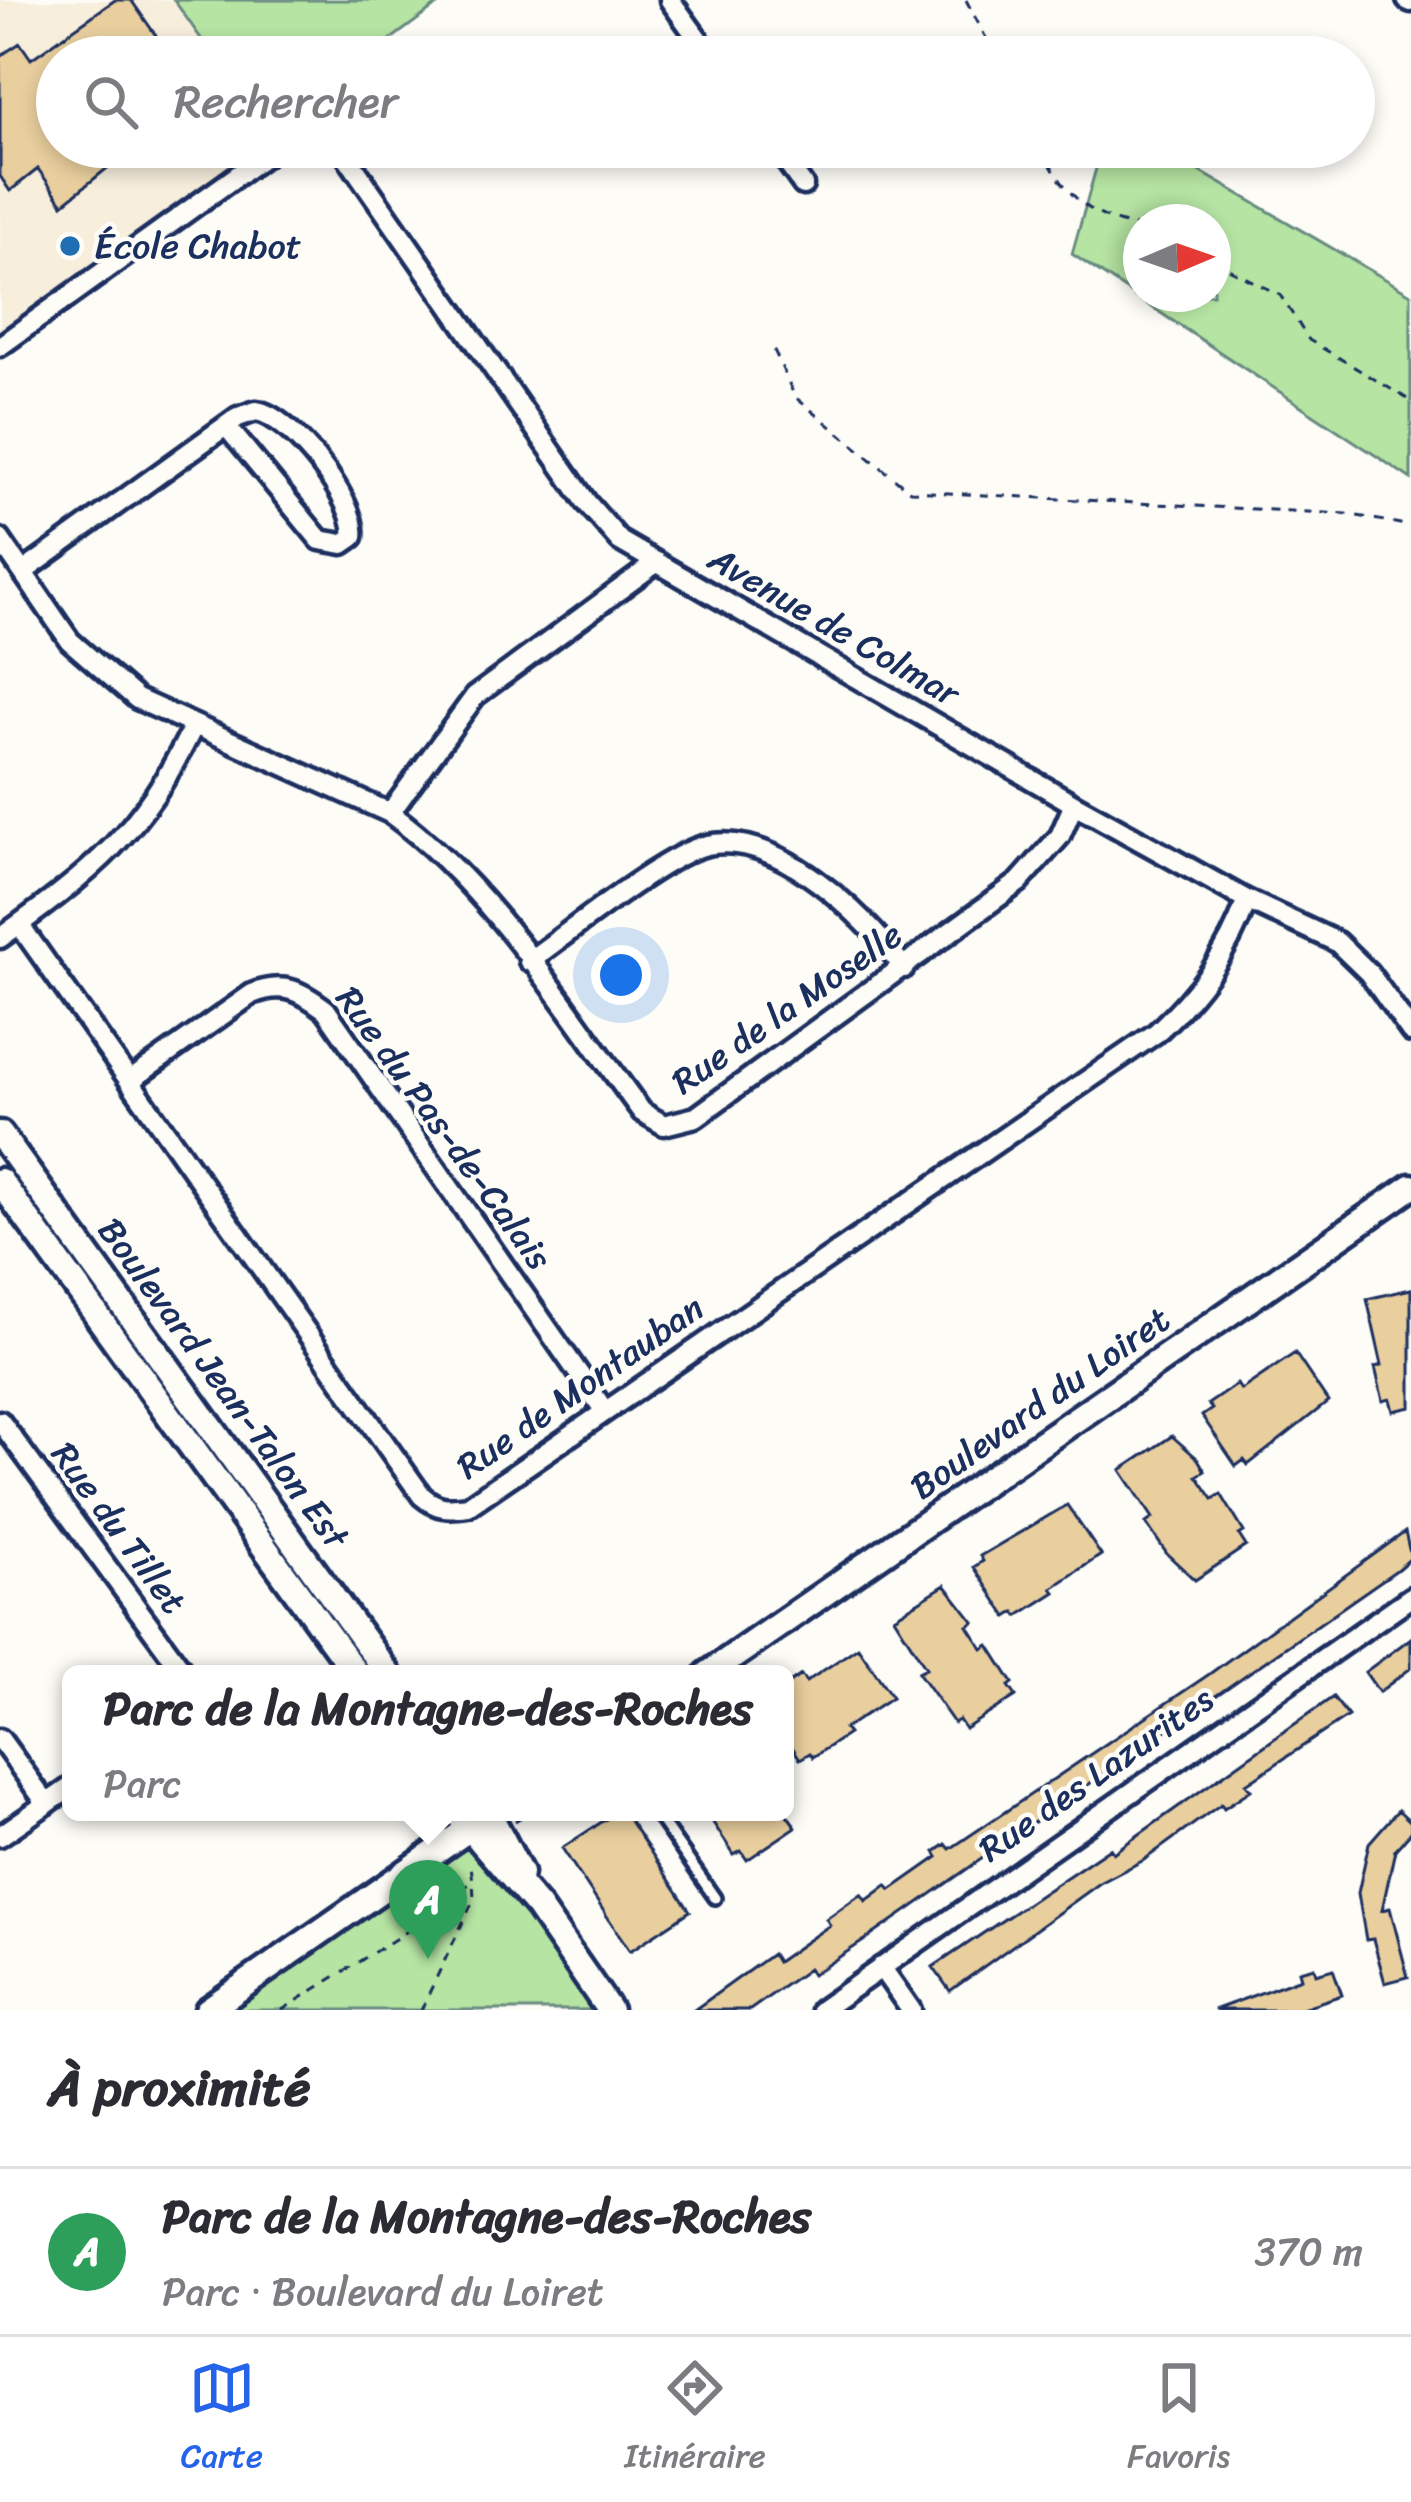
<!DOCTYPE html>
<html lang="fr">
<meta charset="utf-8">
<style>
body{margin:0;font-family:Sriracha,sans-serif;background:#f2f2f3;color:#2b2b33}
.compass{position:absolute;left:1123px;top:204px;width:108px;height:108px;border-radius:50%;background:#fff;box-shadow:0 6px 18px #0003;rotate:88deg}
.you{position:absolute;left:621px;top:975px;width:42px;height:42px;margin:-30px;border:9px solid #fff;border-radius:50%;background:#1a73e8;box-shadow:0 0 0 18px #1a73e833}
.badge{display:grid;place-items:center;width:78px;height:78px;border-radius:50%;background:#2563eb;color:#fff;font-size:39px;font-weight:700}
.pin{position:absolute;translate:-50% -99px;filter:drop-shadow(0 3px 6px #0008)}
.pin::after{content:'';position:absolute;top:63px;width:42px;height:36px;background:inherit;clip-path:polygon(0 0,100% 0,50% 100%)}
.popup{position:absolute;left:62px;top:1665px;width:732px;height:156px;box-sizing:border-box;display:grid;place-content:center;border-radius:18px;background:#fff;filter:drop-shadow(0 3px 9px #0005);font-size:39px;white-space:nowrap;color:#7c7c81}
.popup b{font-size:45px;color:#2b2b33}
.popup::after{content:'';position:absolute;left:50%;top:100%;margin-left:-24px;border:24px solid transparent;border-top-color:#fff}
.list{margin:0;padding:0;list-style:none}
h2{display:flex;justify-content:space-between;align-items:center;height:156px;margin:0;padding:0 48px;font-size:51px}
h2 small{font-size:39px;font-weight:400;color:#7c7c81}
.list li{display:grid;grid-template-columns:78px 1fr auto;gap:36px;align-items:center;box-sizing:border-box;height:168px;padding:0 48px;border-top:3px solid #e1e1e2}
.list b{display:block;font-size:45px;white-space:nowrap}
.list p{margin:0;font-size:39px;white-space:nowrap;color:#7c7c81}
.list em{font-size:39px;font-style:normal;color:#7c7c81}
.icon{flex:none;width:66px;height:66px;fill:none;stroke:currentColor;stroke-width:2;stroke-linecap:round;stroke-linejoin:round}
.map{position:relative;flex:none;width:1411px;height:2010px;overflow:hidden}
.search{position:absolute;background:#fff;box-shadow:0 6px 18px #0003;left:36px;right:36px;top:36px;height:132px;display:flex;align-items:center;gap:30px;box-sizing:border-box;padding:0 42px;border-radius:66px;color:#7c7c81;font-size:45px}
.sheet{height:324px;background:#fff}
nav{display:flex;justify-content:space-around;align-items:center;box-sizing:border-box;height:168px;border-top:3px solid #e1e1e2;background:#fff;font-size:33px;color:#7c7c81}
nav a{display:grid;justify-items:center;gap:6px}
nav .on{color:#2563eb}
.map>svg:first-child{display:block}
</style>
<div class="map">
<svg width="1411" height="2010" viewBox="0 0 1411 2010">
<rect width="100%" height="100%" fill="#fdfcf7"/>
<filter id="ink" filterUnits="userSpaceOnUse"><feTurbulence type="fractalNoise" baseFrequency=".00833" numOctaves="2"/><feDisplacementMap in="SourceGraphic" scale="24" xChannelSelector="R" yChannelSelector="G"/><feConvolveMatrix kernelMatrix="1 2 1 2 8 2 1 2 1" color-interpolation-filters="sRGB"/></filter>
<g filter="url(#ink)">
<path fill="#f7eedc" d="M0,0H174L214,57H57V147H277L0,344Z"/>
<path fill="#b5e4a3" stroke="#688a80" stroke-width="3" fill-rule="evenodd" d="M174,0H444L367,57H214Z
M1102,147H1158L1411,294V479L1072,254ZM1213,222V294H1141V222Z
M468,1828L610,2010H208Z"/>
<path fill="#e9cf9e" stroke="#1b2f5e" stroke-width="3" d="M115,0H131L171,57H57V147H98L110,166L63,204L38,169L10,191L0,176V56L20,43L31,59Z
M1411,1289V1407L1393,1411L1390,1399L1383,1401L1375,1367L1382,1365L1367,1299Z
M1295,1353L1328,1402L1248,1465L1244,1460L1236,1466L1202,1416L1212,1409L1208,1404L1237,1384L1241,1390Z
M1172,1436L1198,1459L1205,1471L1197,1476L1213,1499L1221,1494L1244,1532L1239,1535L1246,1546L1195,1580L1167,1554L1146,1523L1153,1518L1121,1470Z
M1067,1505L1101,1555L1052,1588L1055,1592L1018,1616L1015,1612L1007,1617L974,1567L983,1561L980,1556Z
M1405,1532L1411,1558L1398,1569L868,1938L812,1975L808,1969L750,2010H694L772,1954L777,1962L830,1925L826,1919L861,1894L866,1901L887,1885L891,1890L938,1857L935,1852L946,1844L950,1849L1208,1675Z
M945,1585L974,1622L968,1626L983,1649L989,1645L1013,1683L1009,1686L1016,1696L965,1729L959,1720L954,1723L918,1672L926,1668L894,1617Z
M1411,1638V1668L1379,1692L1365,1672Z
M858,1647L892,1697L844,1729L848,1734L813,1757L810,1753L800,1759L785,1736V1686L801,1675L806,1682Z
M1333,1697L1348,1716L1246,1784L1251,1790L1224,1808L1221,1804L1144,1860L1100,1883L950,1991L933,1967L1110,1848L1113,1853Z
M1398,1810L1411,1822V1832L1395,1850L1382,1910L1390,1908L1408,1977L1385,1983L1373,1939L1366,1940L1358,1893L1369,1843Z
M617,1812H624L690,1911L630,1951L562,1848Z
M719,1812H785L796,1827L747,1860L741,1851L734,1855L710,1818Z
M1314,1967L1316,1974L1333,1969L1342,1995L1296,2010H1214L1301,1978L1299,1971Z"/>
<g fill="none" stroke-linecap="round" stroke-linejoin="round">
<defs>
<path id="service" d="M655,1812L715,1898"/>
<path id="minor" d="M670,0L711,57
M1407,0L1411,2
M340,147L587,503L620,541L1074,804L1247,900L1337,942L1369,973L1411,1032
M776,147L803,185
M0,346L277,147
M0,539L70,641L137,699L390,813C494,889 565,1009 642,1112L664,1125L696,1117L1019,882L1060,836L1074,804
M23,572L238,417L256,411C290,415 359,503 353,537L343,544L320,540L227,427
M390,813L475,696L657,562
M19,924L422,1496C437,1509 448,1509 468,1506L1156,1033C1198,994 1228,954 1247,900
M0,938C94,870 141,834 193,727
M529,961C569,933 665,854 707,845C779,830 865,917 904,968
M131,1080L252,994C283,981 301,991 326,1010L604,1410
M0,1421L185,1674
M0,1739L47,1804
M0,1836L71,1787
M881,1967L911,2010
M821,2010L1411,1597"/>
<path id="tertiary" d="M0,1134L388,1674
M0,1181L356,1674
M708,1674L1411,1187
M456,1812L538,1907L609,2010
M488,1812L520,1873
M208,2010L493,1812"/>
</defs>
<use href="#service" stroke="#1b2f5e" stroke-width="18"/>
<use href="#minor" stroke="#1b2f5e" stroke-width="27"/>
<use href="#tertiary" stroke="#1b2f5e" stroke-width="33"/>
<path stroke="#1b2f5e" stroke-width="3" stroke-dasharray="9 9" stroke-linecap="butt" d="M966,0L996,57
M1042,147C1061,192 1091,220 1141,227
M1213,261L1280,295L1309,340L1411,401
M774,350L795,397L910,491L1347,514L1411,526
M515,1821L529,1812
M282,2010L403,1934L473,1881L471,1866
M421,2010L474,1899L473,1881"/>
<use href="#service" stroke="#fdfcf7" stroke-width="9"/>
<use href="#minor" stroke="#fdfcf7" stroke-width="18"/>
<use href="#tertiary" stroke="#fdfcf7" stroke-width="24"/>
</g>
</g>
<circle fill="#1f6fb2" stroke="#fdfcf7" stroke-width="4.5" cx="70" cy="246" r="12"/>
<g text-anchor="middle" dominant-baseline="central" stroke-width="9" stroke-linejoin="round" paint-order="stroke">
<g font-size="36" fill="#1b2f5e" stroke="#fdfcf7" text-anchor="start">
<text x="94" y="246">École Chabot</text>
</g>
<g font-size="36" fill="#1b2f5e" stroke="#fdfcf7">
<text transform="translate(834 626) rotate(30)">Avenue de Colmar</text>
<text transform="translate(787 1008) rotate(-35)">Rue de la Moselle</text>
<text transform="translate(444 1128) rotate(54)">Rue du Pas-de-Calais</text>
<text transform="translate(223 1383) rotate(54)">Boulevard Jean-Talon Est</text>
<text transform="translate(580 1387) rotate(-35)">Rue de Montauban</text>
<text transform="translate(1040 1403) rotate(-35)">Boulevard du Loiret</text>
<text transform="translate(119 1528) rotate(54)">Rue du Tillet</text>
<text transform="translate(1096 1774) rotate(-35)">Rue des Lazurites</text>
</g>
</g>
</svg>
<svg class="compass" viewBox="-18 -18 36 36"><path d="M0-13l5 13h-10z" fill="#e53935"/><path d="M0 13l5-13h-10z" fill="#7c7c81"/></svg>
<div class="you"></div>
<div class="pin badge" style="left:428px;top:1959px;background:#2e9e5b">A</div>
<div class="popup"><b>Parc de la Montagne-des-Roches</b>Parc</div>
<div class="search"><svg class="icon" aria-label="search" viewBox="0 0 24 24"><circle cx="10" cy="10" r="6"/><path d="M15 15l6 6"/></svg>Rechercher</div>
</div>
<section class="sheet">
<h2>À proximité<small></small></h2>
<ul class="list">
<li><span class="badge" style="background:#2e9e5b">A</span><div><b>Parc de la Montagne-des-Roches</b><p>Parc · Boulevard du Loiret</p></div><em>370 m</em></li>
</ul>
</section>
<nav>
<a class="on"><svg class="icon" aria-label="map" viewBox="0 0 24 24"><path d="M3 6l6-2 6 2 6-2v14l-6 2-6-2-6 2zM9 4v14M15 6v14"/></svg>Carte</a>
<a><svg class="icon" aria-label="directions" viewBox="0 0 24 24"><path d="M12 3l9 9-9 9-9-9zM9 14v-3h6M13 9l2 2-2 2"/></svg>Itinéraire</a>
<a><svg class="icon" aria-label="saved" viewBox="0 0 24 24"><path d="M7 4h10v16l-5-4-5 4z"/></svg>Favoris</a>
</nav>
